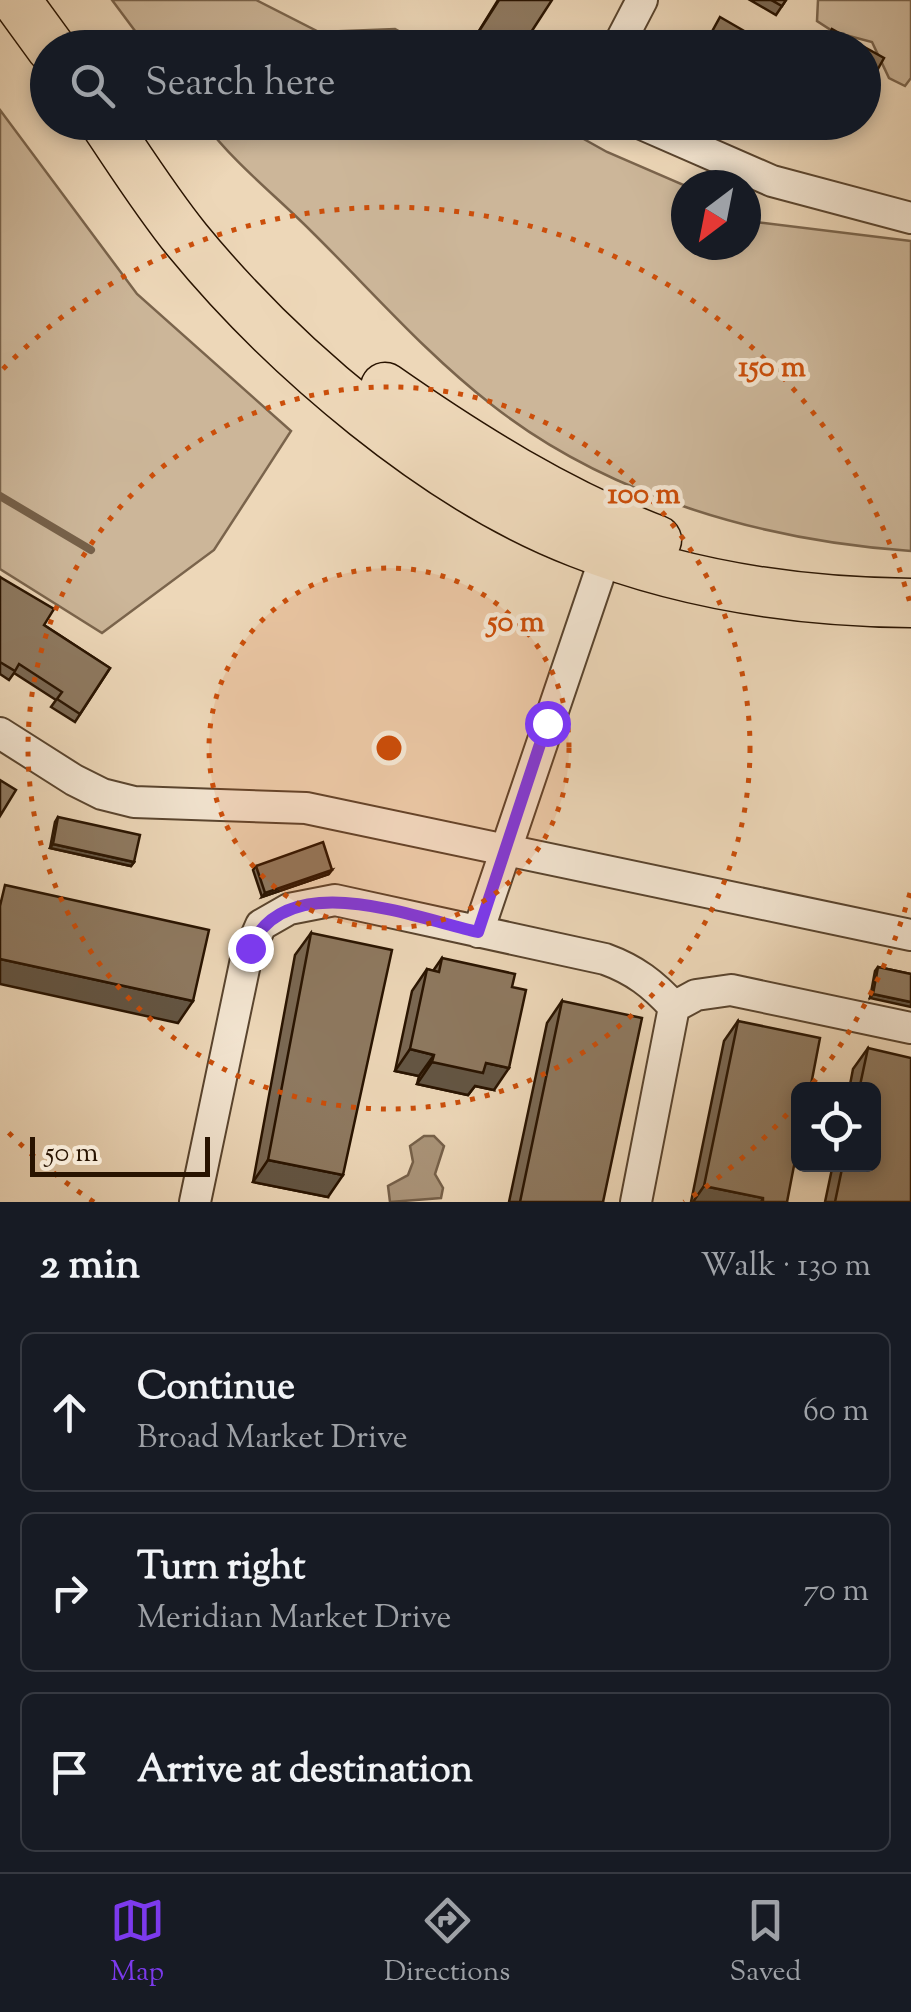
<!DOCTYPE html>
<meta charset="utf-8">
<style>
body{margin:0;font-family:"Sorts Mill Goudy",serif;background:#242831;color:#f1f3f6}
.controls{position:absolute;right:30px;bottom:30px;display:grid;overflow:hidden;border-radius:15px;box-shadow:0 5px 15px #0003}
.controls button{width:90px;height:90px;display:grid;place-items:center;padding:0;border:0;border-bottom:2px solid #363941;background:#171b24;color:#f1f3f6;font:50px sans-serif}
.compass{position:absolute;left:671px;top:170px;width:90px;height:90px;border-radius:50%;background:#171b24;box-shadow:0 5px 15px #0003;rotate:212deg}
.scale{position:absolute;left:30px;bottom:25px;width:180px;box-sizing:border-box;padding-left:10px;border:5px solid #281300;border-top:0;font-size:28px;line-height:35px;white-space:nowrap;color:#281300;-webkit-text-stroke:8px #f3e5d1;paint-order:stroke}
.stop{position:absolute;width:30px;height:30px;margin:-22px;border:8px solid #7c3aed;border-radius:50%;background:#fff}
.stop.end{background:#7c3aed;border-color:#fff;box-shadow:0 2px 10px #0008}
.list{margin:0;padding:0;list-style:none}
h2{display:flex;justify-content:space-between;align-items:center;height:130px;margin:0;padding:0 40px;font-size:42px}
h2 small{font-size:32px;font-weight:400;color:#9ea1a6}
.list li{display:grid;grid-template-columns:65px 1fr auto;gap:30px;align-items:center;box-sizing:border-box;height:160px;margin:0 20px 20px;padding:0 20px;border:2px solid #363941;border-radius:15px}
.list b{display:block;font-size:38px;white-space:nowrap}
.list p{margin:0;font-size:32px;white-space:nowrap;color:#9ea1a6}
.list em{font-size:32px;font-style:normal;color:#9ea1a6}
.icon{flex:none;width:55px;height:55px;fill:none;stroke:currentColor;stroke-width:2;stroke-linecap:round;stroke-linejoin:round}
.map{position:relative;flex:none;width:911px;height:1202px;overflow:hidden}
.search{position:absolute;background:#171b24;box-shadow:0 5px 15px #0003;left:30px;right:30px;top:30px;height:110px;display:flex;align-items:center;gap:25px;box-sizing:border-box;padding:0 35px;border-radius:55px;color:#9ea1a6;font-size:38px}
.sheet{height:670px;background:#171b24}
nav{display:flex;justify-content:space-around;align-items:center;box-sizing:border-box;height:140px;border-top:2px solid #363941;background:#171b24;font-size:28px;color:#9ea1a6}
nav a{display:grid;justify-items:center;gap:5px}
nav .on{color:#7c3aed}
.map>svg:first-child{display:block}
</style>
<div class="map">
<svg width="911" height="1202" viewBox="0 0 911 1202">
<rect width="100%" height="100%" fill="#edd7b8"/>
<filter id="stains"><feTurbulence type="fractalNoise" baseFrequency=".002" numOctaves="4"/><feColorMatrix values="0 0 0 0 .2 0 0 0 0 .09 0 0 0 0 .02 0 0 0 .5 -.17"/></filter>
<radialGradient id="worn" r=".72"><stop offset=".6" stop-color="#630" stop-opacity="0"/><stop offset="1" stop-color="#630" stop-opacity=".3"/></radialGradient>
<path fill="#ccb699" stroke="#7a644c" stroke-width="2.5" d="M112,0H256L319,32L395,29L427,47H147Z
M818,0H911V78L905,86L889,78L872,42L834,32L817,21Z
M0,110L137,294L291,431L214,550L102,633L0,569Z
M204,123H555L607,152L686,186V245H746V217L755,222L911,241V551C765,541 609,497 492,405C425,353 371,290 311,231C274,194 235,164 204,123Z"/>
<path fill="#aa9479" stroke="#766049" stroke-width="2.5" d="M424,1136H434L444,1146L435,1174L443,1188L441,1198L390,1202L388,1186L408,1175L413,1162L410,1146Z"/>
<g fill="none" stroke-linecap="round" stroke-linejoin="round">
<path stroke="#766049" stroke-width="8" d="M0,496L91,550"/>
<defs>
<path id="minor" d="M617,48L642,0
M637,122L772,181L911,218
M0,733L74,780L102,794L134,802L306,808L911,935
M478,932L612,537
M674,1007L696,995L731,990L911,1028
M195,1202L246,959L261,925L289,909L335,900L605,959C635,970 653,984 674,1007L636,1202"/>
<path id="trunk" d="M16,0L51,48
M104,122C131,162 157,203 187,240C282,356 437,489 578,543C684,585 797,602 911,603
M385,387C471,447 559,502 657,540"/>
</defs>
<use href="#minor" stroke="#59442e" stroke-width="34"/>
<use href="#trunk" stroke="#281300" stroke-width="51"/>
<use href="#minor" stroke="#f3e5d1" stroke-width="30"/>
<use href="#trunk" stroke="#edd7b8" stroke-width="48"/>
</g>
<path fill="#7a6853" stroke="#281300" stroke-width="2.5" d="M498,0L526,40L538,48L469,47Z
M750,0H786L776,15Z
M0,577L44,625L110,668L75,722L51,707L56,700L14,673L9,680L0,674Z
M58,817L134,862L131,866L50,848L55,822Z
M256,866L329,874L262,897L253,870Z
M311,933L328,1197L253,1182L295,955Z
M442,958L494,1090L475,1086L468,1095L417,1084L419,1076L395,1071L412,991L427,969L433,971Z
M878,967L911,974L870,998L875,971Z
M562,1001L603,1202H509L547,1023Z
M738,1021L787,1202H691L724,1041Z
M868,1048L911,1202H825L833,1164H874V1090H849L853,1069Z"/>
<path fill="#635543" stroke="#281300" stroke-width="2.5" d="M53,844L134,862L131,866L50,848Z
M332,870L329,874L262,897L265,893Z
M0,959L193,1001L178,1023L0,984Z
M873,994L911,1002V1007L870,998Z
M410,1049L434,1055L419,1076L395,1071Z
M432,1062L486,1063L509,1068L494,1090L475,1086L468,1095L417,1084Z
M268,1160L343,1175L328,1197L253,1182Z
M704,1186L763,1198L761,1202H693Z"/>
<path fill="#8e7960" stroke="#281300" stroke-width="2.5" d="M499,0H552L526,40L538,48H488L474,39Z
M771,0H786L782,6Z
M720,17L765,43L762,48H703Z
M832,29L884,58L864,94V48H822Z
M0,577L54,609L44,625L110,668L80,714L57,699L62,692L19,664L15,671L0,662Z
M0,780L16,790L0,816Z
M58,817L140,835L134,862L53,844Z
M323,842L332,870L265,893L256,866Z
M5,885L209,930L193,1001L0,959V906Z
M311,933L392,950L343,1175L268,1160Z
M442,958L515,974L512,987L526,990L509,1068L486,1063L483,1073L432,1062L434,1055L410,1049L427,969L439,972Z
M878,967L911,974V1002L873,994Z
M562,1001L642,1018L603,1202H520Z
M738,1021L820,1038L810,1090H798V1145L787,1202H763V1198L704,1186Z
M868,1048L911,1058V1202H835L843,1164H874V1090H859Z"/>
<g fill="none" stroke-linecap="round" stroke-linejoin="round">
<path stroke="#7c3aed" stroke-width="12" d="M250,948C286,866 412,917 478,932L547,723"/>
</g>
<circle cx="389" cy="748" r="180" fill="#cb4e0a" fill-opacity=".12"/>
<g fill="none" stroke="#cb4e0a" stroke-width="5" stroke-dasharray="5 10">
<circle cx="389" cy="748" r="180"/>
<circle cx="389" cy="748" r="361"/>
<path d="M910 893A541 541 0 0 1 809 1088M797 1103A541 541 0 0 1 684 1202M94 1202A541 541 0 0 1 3 1127M3 369A541 541 0 0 1 910 603"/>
</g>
<circle cx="389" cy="748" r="15" fill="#cb4e0a" stroke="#f3e5d1" stroke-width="5"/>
<g font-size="30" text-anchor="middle" font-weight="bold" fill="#cb4e0a" stroke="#f3e5d1" stroke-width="9" stroke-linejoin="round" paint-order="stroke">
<text x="772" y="376">150 m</text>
<text x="644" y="503">100 m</text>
<text x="516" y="631">50 m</text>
</g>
<rect width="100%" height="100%" filter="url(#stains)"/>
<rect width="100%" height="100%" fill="url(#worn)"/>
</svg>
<div class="controls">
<button><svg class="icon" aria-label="locate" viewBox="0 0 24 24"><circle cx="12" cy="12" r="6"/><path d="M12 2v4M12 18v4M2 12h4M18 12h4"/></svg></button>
</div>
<svg class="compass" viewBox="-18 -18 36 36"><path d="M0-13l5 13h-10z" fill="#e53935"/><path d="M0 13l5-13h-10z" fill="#9ea1a6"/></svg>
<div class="scale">50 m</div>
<div class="stop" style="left:547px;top:723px"></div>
<div class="stop end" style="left:250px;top:948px"></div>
<div class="search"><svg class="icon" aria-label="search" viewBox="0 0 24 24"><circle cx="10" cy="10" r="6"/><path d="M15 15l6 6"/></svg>Search here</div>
</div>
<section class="sheet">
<h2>2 min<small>Walk · 130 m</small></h2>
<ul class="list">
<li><svg class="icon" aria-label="ahead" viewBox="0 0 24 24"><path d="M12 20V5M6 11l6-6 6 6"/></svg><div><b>Continue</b><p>Broad Market Drive</p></div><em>60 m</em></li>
<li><svg class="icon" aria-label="right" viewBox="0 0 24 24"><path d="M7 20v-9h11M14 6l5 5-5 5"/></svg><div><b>Turn right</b><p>Meridian Market Drive</p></div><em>70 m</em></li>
<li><svg class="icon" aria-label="arrive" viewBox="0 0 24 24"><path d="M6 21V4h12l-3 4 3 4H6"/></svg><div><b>Arrive at destination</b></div></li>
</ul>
</section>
<nav>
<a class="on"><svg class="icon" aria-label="map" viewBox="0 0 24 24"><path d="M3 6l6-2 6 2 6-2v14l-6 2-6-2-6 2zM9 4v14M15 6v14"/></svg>Map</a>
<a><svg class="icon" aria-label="directions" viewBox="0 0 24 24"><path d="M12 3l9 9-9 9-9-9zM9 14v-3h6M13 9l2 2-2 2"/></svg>Directions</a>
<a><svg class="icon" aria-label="saved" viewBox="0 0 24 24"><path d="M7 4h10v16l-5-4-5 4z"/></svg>Saved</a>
</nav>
